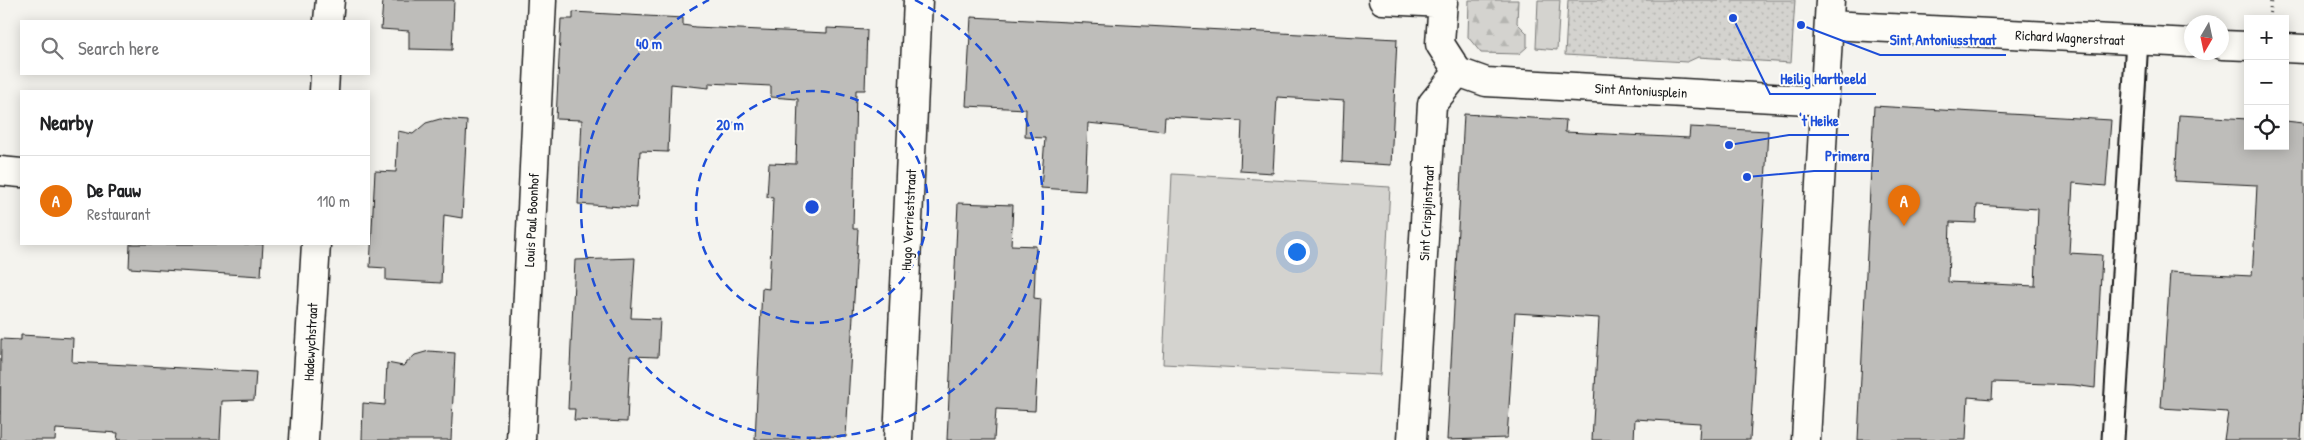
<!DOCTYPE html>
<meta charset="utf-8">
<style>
body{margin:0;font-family:"Patrick Hand",sans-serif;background:#f6f6f6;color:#202124}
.controls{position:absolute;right:15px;top:15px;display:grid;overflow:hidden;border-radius:0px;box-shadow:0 2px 12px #0003}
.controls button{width:45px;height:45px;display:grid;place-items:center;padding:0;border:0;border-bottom:1px solid #e0e0e0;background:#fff;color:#202124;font:25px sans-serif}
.compass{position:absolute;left:2184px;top:15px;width:45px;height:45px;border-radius:50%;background:#fff;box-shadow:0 2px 12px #0003;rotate:189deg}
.you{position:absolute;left:1296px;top:251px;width:18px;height:18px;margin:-12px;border:4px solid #fff;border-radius:50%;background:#1a73e8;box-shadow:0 0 0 8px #1a73e833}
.badge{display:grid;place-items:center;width:32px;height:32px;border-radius:50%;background:#d1495b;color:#fff;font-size:16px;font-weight:700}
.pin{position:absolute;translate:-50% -41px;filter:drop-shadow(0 1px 2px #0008)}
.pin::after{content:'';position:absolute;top:26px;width:18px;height:15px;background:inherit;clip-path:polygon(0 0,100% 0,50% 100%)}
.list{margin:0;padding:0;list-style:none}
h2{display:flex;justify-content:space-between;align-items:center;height:65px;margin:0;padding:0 20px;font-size:21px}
h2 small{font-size:16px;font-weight:400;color:#757577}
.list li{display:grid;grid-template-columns:32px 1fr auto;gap:15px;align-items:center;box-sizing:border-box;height:90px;padding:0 20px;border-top:1px solid #e0e0e0}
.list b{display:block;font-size:19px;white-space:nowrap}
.list p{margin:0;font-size:16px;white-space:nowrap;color:#757577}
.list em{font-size:16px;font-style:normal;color:#757577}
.icon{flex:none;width:28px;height:28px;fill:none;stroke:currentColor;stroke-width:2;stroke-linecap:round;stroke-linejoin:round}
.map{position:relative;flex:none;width:2304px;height:440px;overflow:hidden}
.search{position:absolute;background:#fff;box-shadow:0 2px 12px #0003;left:20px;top:20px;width:350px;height:55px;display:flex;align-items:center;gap:12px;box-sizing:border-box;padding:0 18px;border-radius:0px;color:#757577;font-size:19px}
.panel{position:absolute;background:#fff;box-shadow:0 2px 12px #0003;left:20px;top:90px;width:350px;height:155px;border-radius:0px}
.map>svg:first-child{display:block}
</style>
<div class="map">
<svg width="2304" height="440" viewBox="0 0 2304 440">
<defs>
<pattern id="grass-dots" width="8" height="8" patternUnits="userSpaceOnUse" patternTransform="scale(1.25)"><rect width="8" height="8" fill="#d4d3cf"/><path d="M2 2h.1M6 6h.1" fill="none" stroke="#b5b5b1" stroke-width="1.8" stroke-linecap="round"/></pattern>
<pattern id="forest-firs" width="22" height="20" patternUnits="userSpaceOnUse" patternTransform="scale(1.25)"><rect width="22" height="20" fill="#d4d3cf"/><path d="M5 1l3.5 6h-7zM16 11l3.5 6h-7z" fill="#b5b5b1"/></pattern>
</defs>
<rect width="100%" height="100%" fill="#f4f3ee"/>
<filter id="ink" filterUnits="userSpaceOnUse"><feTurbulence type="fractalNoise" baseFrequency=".02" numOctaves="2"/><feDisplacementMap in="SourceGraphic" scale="10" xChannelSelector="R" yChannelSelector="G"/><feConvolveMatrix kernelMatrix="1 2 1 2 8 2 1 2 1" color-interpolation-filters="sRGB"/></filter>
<g filter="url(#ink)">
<path fill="url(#grass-dots)" stroke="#787876" d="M1568,0H1795L1791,63L1698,57L1687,62L1565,55Z"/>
<path fill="url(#forest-firs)" stroke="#787876" d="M1469,0H1518L1517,23L1527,33V47L1519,54L1481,53L1468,37Z"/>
<path fill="#d4d3cf" stroke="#787876" d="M1538,0H1560L1557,50L1536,48Z
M1172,174L1390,187L1380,375L1163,364Z"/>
<path fill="#bebdba" stroke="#1c1c1c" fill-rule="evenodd" d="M383,0H454L452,50L409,49V31L381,29Z
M573,12L683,18V25L695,27L827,33V28L867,30L865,90H856L853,229H858L846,437L809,435V440H755L762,288L769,289L773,198L767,197L769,163L796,164L798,99L771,97V86L709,83V88L671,84L668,152L640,151L637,208L578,204L582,120L556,119L561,19H573Z
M971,17L1397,39L1391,165L1342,162L1344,101L1277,97L1273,173L1240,171L1242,121L1165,117L1164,131L1088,123L1085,191L1041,188L1045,138L1025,137L1026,109L966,106Z
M1874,106L2111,120L2106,186L2073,183L2069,253L2102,255L2095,388L2074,385L1993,382L1992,399L1968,397L1966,440H1858ZM1977,205L2038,209L2035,286L1948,282L1950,222L1976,223Z
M1464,114L1566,120L1565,132L1689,138L1690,127L1768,131L1750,440H1699L1700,423L1635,419L1634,440H1592L1599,318L1515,313L1507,438L1447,440Z
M2179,115L2248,119V146H2285V121L2304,123V387L2301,440H2224L2228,412L2161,408L2170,272L2252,276L2254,246L2257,185L2175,181Z
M440,119L467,121L462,218L444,215L441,283L386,280V268L370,267L375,171L396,172L398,131L413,134L426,123Z
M958,203L1013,205L1011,245L1036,246L1034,298L1041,299L1035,411L996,409L994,440H947Z
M130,244H263L261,276L129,268Z
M635,258L631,318L660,319L658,357L630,356L627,422L574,420L575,409H568L575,260Z
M21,335L73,338L72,362L256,372L254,400L222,401L220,440H117L118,433L56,429L55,440H0L1,339L21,340Z
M429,351L455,353L451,440H362L363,403L385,405L387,363L403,366L415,355Z"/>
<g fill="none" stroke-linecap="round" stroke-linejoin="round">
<defs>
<path id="service" d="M2113,440L2137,40"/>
<path id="minor" d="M1383,0L1443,3
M1443,0L1440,44L1458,72
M328,21L330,0
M1829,25L2192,43
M2222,45L2248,46
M2285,48L2304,49
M1458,72L1486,82L1825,101
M324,91L325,74
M0,171L21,173
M304,440L316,244
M521,440L542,0
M898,440L918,0
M1412,440L1432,104L1458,72
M1806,440L1830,0"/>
</defs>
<use href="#service" stroke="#1c1c1c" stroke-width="25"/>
<use href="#minor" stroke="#1c1c1c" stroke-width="31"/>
<path stroke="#1c1c1c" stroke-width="3" stroke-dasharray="1 4" stroke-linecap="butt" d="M2269,18L2271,0"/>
<use href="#service" stroke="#fdfcf7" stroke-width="21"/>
<use href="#minor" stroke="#fdfcf7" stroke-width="28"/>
</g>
</g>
<g fill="none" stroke="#1d4ed8" stroke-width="2.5" stroke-dasharray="9 6">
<circle cx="812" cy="207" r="116"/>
<path d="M915 0A231 231 0 1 1 709 0"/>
</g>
<g text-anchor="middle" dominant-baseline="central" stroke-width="4" stroke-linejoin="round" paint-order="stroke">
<g font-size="14" fill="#1c1c1c" stroke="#fdfcf7">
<text transform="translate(2070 37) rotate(3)">Richard Wagnerstraat</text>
<text transform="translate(1641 90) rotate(3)">Sint Antoniusplein</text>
<text transform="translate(1426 213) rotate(-87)">Sint Crispijnstraat</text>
<text transform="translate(531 220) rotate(-87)">Louis Paul Boonhof</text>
<text transform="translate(908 220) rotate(-87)">Hugo Verrieststraat</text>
<text transform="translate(310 342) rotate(-87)">Hadewychstraat</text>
</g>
</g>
<circle cx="812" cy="207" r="8" fill="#1d4ed8" stroke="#fdfcf7" stroke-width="2.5"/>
<g font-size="15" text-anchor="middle" font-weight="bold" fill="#1d4ed8" stroke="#fdfcf7" stroke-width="4" stroke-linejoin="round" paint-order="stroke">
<text x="649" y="49">40 m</text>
<text x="730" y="130">20 m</text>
</g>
<path fill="none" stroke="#1d4ed8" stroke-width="2" d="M1801 25L1880 55H2006M1733 18L1770 94H1876M1729 145L1789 135H1849M1747 177L1814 171H1879"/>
<g fill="#1d4ed8" stroke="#fdfcf7" stroke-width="2">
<circle cx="1801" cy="25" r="5"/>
<circle cx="1733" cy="18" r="5"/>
<circle cx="1729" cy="145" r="5"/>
<circle cx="1747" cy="177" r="5"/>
</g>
<g font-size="15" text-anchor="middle" font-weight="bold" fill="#1d4ed8" stroke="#fdfcf7" stroke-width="4" stroke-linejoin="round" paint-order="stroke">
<text x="1943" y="45">Sint Antoniusstraat</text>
<text x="1823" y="84">Heilig Hartbeeld</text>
<text x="1819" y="126">'t Heike</text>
<text x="1847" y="161">Primera</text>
</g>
</svg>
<div class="controls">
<button>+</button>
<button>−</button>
<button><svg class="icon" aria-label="locate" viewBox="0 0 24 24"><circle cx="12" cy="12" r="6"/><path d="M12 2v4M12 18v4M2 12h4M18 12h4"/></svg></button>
</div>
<svg class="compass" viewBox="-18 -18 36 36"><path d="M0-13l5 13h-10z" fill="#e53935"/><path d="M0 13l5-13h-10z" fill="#757577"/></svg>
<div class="you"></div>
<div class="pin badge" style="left:1904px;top:226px;background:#e8710a">A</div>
<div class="search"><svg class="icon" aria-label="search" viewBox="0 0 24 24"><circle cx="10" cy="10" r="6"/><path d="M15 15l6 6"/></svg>Search here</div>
<section class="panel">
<h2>Nearby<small></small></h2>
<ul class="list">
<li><span class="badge" style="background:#e8710a">A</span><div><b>De Pauw</b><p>Restaurant</p></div><em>110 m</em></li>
</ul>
</section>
</div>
